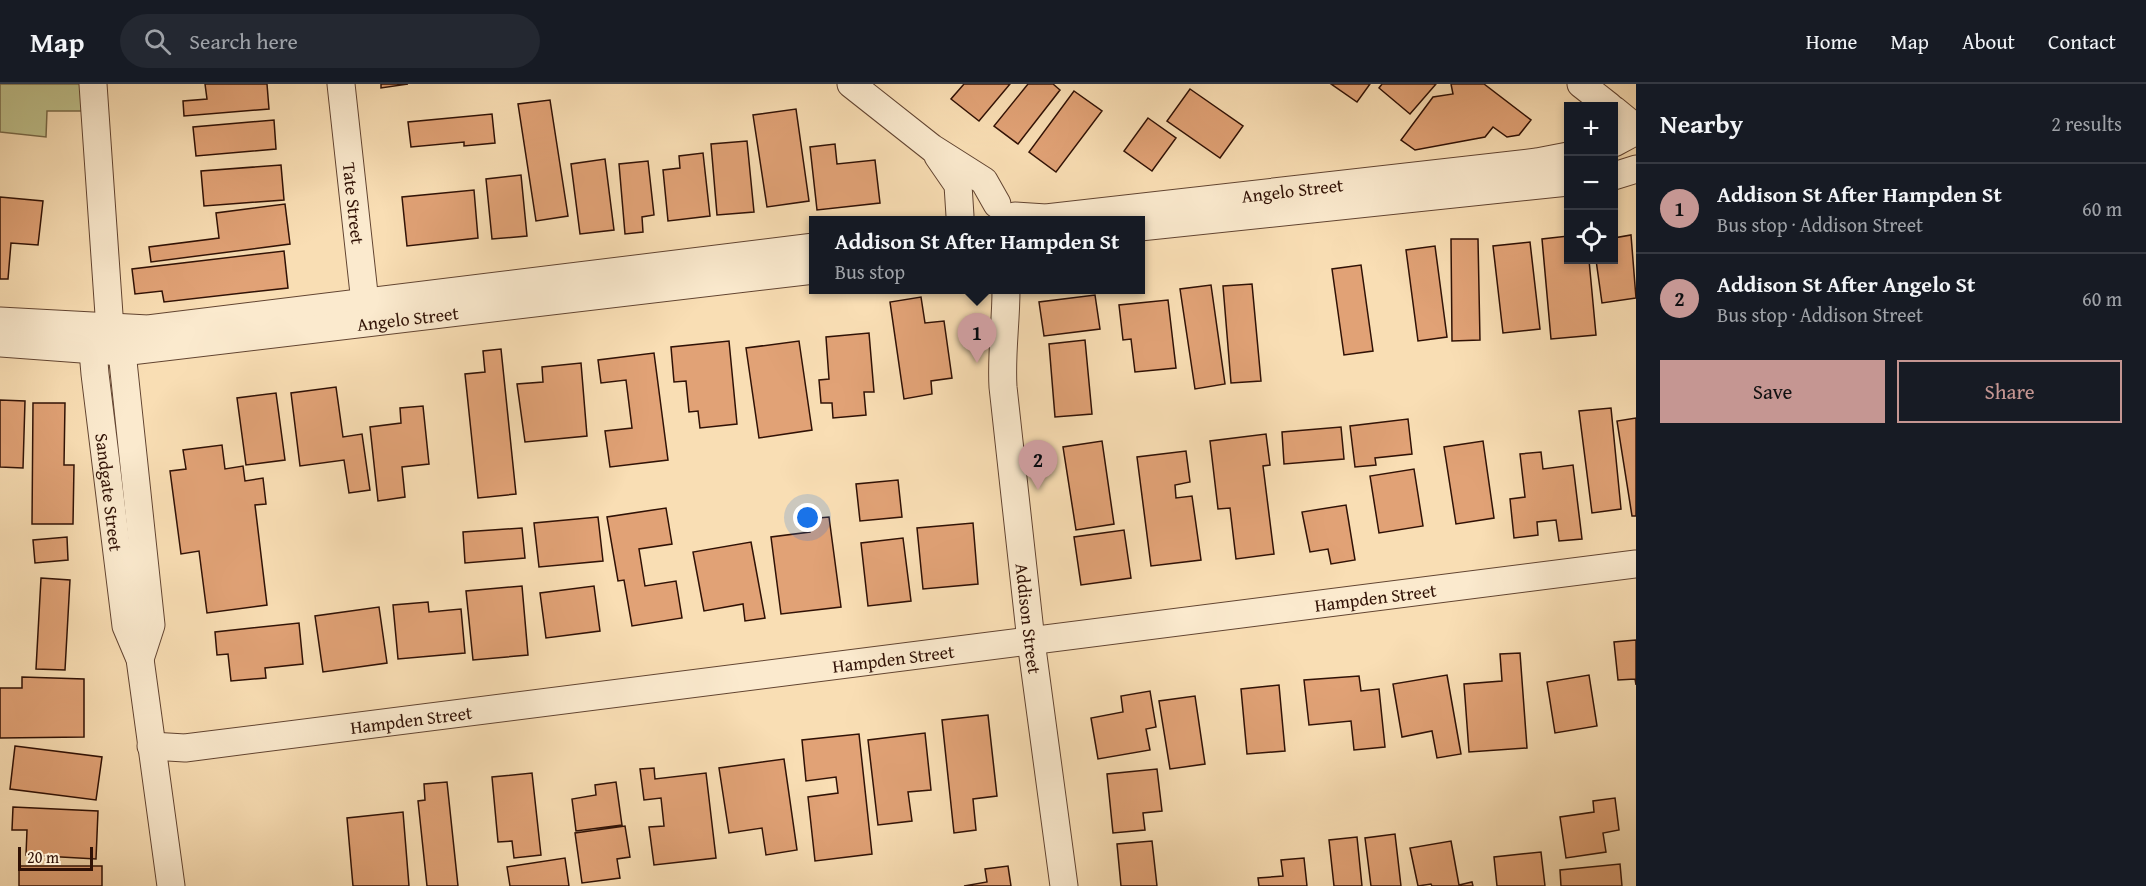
<!DOCTYPE html>
<meta charset="utf-8">
<style>
body{margin:0;font-family:"Gentium Book Plus",serif;background:#242831;color:#f1f3f6}
.controls{position:absolute;right:18px;top:18px;display:grid;overflow:hidden;border-radius:0px;box-shadow:0 3px 9px #0003}
.controls button{width:54px;height:54px;display:grid;place-items:center;padding:0;border:0;border-bottom:2px solid #363941;background:#171b24;color:#f1f3f6;font:30px sans-serif}
.scale{position:absolute;left:18px;bottom:15px;width:75px;box-sizing:border-box;padding-left:6px;border:3px solid #301105;border-top:0;font-size:16px;line-height:21px;white-space:nowrap;color:#301105;-webkit-text-stroke:4px #fbeace;paint-order:stroke}
.you{position:absolute;left:808px;top:434px;width:21px;height:21px;margin:-15px;border:4px solid #fff;border-radius:50%;background:#1a73e8;box-shadow:0 0 0 9px #1a73e833}
.badge{display:grid;place-items:center;width:39px;height:39px;border-radius:50%;background:#c59692;color:#111;font-size:20px;font-weight:700}
.pin{position:absolute;translate:-50% -50px;filter:drop-shadow(0 2px 3px #0008)}
.pin::after{content:'';position:absolute;top:32px;width:21px;height:18px;background:inherit;clip-path:polygon(0 0,100% 0,50% 100%)}
.popup{position:absolute;left:809px;top:132px;width:336px;height:78px;box-sizing:border-box;display:grid;place-content:center;border-radius:0px;background:#171b24;filter:drop-shadow(0 2px 4px #0005);font-size:20px;white-space:nowrap;color:#9ea1a6}
.popup b{font-size:22px;color:#f1f3f6}
.popup::after{content:'';position:absolute;left:50%;top:100%;margin-left:-12px;border:12px solid transparent;border-top-color:#171b24}
.list{margin:0;padding:0;list-style:none}
h2{display:flex;justify-content:space-between;align-items:center;height:78px;margin:0;padding:0 24px;font-size:26px}
h2 small{font-size:20px;font-weight:400;color:#9ea1a6}
.list li{display:grid;grid-template-columns:39px 1fr auto;gap:18px;align-items:center;box-sizing:border-box;height:90px;padding:0 24px;border-top:2px solid #363941}
.list b{display:block;font-size:22px;white-space:nowrap}
.list p{margin:0;font-size:20px;white-space:nowrap;color:#9ea1a6}
.list em{font-size:20px;font-style:normal;color:#9ea1a6}
.actions{display:flex;gap:12px;padding:18px 24px}
.actions a{flex:1;padding:14px 0;border:2px solid #c59692;border-radius:0px;text-align:center;font-size:21px;color:#c59692}
.actions .main{background:#c59692;color:#111}
.icon{flex:none;width:33px;height:33px;fill:none;stroke:currentColor;stroke-width:2;stroke-linecap:round;stroke-linejoin:round}
.map{position:relative;flex:none;width:1636px;height:802px;overflow:hidden}
header{display:flex;align-items:center;gap:36px;box-sizing:border-box;height:84px;padding:0 30px;background:#171b24;border-bottom:2px solid #363941}
header strong{font-size:28px}
nav{display:flex;gap:33px;margin-inline-start:auto;font-size:21px}
.search{width:420px;height:54px;background:#242831;display:flex;align-items:center;gap:15px;box-sizing:border-box;padding:0 21px;border-radius:33px;color:#9ea1a6;font-size:22px}
main{display:flex}
aside{flex:1;background:#171b24}
.map>svg:first-child{display:block}
</style>
<header>
<strong>Map</strong>
<div class="search"><svg class="icon" aria-label="search" viewBox="0 0 24 24"><circle cx="10" cy="10" r="6"/><path d="M15 15l6 6"/></svg>Search here</div>
<nav><a>Home</a><a>Map</a><a>About</a><a>Contact</a></nav>
</header>
<main>
<div class="map">
<svg width="1636" height="802" viewBox="0 0 1636 802">
<rect width="100%" height="100%" fill="#f9deb4"/>
<filter id="stains"><feTurbulence type="fractalNoise" baseFrequency=".00333" numOctaves="4"/><feColorMatrix values="0 0 0 0 .2 0 0 0 0 .09 0 0 0 0 .02 0 0 0 .5 -.17"/></filter>
<radialGradient id="worn" r=".72"><stop offset=".6" stop-color="#630" stop-opacity="0"/><stop offset="1" stop-color="#630" stop-opacity=".3"/></radialGradient>
<path fill="#bfc18c" stroke="#786948" stroke-width="1.5" d="M0,0H84L88,27H47L46,53L0,48Z"/>
<path fill="#e1a276" stroke="#301105" stroke-width="1.5" d="M205,0H267L269,25L184,32L183,17L207,15Z
M381,0H408L381,4Z
M964,0H1010L979,37L951,15Z
M1028,0H1053L1060,6L1018,60L994,42Z
M1331,0H1370L1357,18Z
M1382,0H1436L1410,30L1379,4Z
M1451,0H1484L1531,36L1519,51L1507,53L1493,43L1485,53L1415,66L1401,56L1433,13L1453,10Z
M1190,5L1243,42L1220,74L1167,37Z
M1074,7L1102,27L1056,88L1029,68Z
M550,16L568,132L536,137L518,20Z
M796,25L809,117L767,123L753,31Z
M492,30L495,59L464,62V58L411,63L408,38Z
M1148,34L1176,54L1152,87L1124,67Z
M274,36L276,65L196,72L193,43Z
M747,57L754,128L717,131L711,60Z
M835,60L837,80L875,76L880,119L817,126L810,63Z
M703,69L710,132L668,137L663,86L680,84L679,72Z
M605,75L614,146L580,150L571,80Z
M648,77L654,131L642,133L643,148L625,150L619,80Z
M281,81L284,116L204,122L201,87Z
M521,91L527,152L492,155L486,95Z
M474,106L478,154L407,162L402,113Z
M0,113L43,117L38,161L11,159L8,195H0Z
M285,120L290,160L151,178L149,163L219,154L216,129Z
M1631,151L1636,214L1602,219L1596,176H1614V154Z
M1568,152V176H1589L1596,251L1551,255L1542,155Z
M1451,155H1478L1480,256L1452,257Z
M1530,158L1540,245L1503,249L1493,162Z
M1435,162L1447,253L1418,257L1406,166Z
M284,167L288,204L164,218L162,207L135,210L132,185Z
M1361,181L1373,267L1344,271L1332,185Z
M1252,200L1261,297L1231,299L1223,202Z
M1211,201L1225,300L1195,305L1180,205Z
M1095,211L1100,245L1044,252L1039,218Z
M921,213L925,239L944,237L952,294L931,297L932,310L904,315L890,218Z
M1168,216L1176,284L1135,288L1131,255L1123,256L1119,221Z
M869,249L874,308H864L866,331L833,334L832,319H821L819,296L829,295L826,253Z
M1085,256L1092,330L1055,333L1049,260Z
M729,257L737,340L700,344L698,327L689,328L686,297L674,298L671,263Z
M799,257L812,346L759,354L746,264Z
M501,265L516,410L478,414L465,290L485,288L483,267Z
M654,269L668,376L610,383L605,347L632,344L626,296L601,299L598,276Z
M581,279L587,352L525,358L517,300L543,298L542,283Z
M336,303L343,353L362,350L370,406L349,409L344,376L300,382L291,309Z
M276,309L285,376L246,381L237,314Z
M0,316L25,317L23,384L0,383Z
M33,319H65L64,381H74L73,440H32Z
M423,322L429,380L402,383L405,413L378,417L370,343L401,339L400,324Z
M1611,324L1621,425L1592,429L1579,327Z
M1636,334V432H1632L1617,337Z
M1408,335L1412,370L1375,374L1376,381L1355,383L1350,342Z
M1341,343L1344,375L1284,380L1282,348Z
M1266,350L1270,381L1263,382L1274,470L1236,475L1230,424L1218,425L1210,357Z
M1102,357L1114,440L1076,446L1063,363Z
M1483,357L1494,434L1456,440L1444,363Z
M222,361L225,385L243,382L245,397L263,394L266,420L255,421L267,521L207,529L199,467L181,470L170,387L186,385L183,366Z
M1186,367L1190,398L1175,401L1176,414L1192,412L1201,476L1151,482L1137,373Z
M1541,368L1543,385L1573,381L1582,455L1559,457L1556,436L1537,438L1538,451L1514,454L1510,415L1525,413L1520,370Z
M1414,385L1423,442L1379,449L1370,392Z
M898,396L902,433L860,437L856,400Z
M1346,421L1355,476L1331,480L1328,465L1310,468L1302,428Z
M666,424L672,460L639,465L645,502L676,497L682,534L632,542L624,496L618,497L607,433Z
M598,433L603,477L539,483L534,439Z
M829,433L841,523L781,530L771,453L810,448L808,435Z
M973,439L978,500L923,505L917,444Z
M522,444L525,474L465,479L463,448Z
M1124,446L1131,494L1081,501L1074,453Z
M67,453L68,476L35,479L33,456Z
M903,454L911,517L868,522L861,459Z
M751,458L765,534L745,537L743,520L704,527L693,468Z
M41,494L70,496L65,586L36,585Z
M522,502L528,571L473,576L466,507Z
M594,502L600,547L546,554L540,509Z
M428,518L429,528L461,525L465,569L398,575L393,521Z
M379,523L387,579L323,588L315,532Z
M299,539L303,580L265,584L266,594L231,597L228,570L217,571L215,548Z
M1636,556V601L1635,595L1618,596L1614,558Z
M1520,569L1527,664L1469,668L1464,600L1502,597L1500,570Z
M1447,591L1461,670L1437,674L1432,647L1402,653L1393,600Z
M1589,591L1597,642L1555,649L1547,598Z
M1359,592L1361,607L1379,605L1385,663L1354,666L1351,637L1309,641L1304,596Z
M22,593L84,595V653L0,654V604H22Z
M1279,601L1285,667L1247,670L1241,605Z
M1150,607L1156,643L1146,645L1150,666L1098,675L1091,634L1123,628L1121,612Z
M1195,612L1205,680L1170,685L1159,617Z
M988,631L997,712L973,715L976,746L954,749L942,636Z
M925,649L931,706L908,708L912,737L878,741L868,656Z
M859,650L872,770L815,777L808,713L838,709L836,693L806,697L802,656Z
M15,662L102,673L96,716L10,705Z
M784,675L797,766L766,771L762,744L729,749L719,684Z
M654,684L655,695L706,689L716,774L654,781L649,743L664,742L661,714L644,716L640,685Z
M1157,685L1162,727L1143,729L1145,746L1113,749L1107,690Z
M532,689L541,771L514,774L512,757L498,758L492,693Z
M447,698L458,802H427L418,717L425,716L424,700Z
M616,698L622,741L576,747L572,715L596,711L595,701Z
M1615,714L1619,746L1603,749L1606,768L1566,774L1560,733L1594,728L1593,717Z
M13,723L98,727L96,775L26,771L27,746H12Z
M403,728L409,802H353L347,734Z
M625,742L630,773L617,775L620,794L582,799L575,749Z
M1395,750L1401,802H1371L1365,754Z
M1357,753L1362,802H1334L1329,756Z
M1152,757L1157,802H1121L1117,760Z
M1451,757L1459,801L1472,798L1473,802H1432L1431,800L1418,802L1410,764Z
M1541,768L1545,802H1497L1494,773Z
M565,774L569,802H510L507,783Z
M1304,774L1307,802H1259L1258,794L1283,792L1281,776Z
M1620,780L1622,802H1561L1560,786Z
M19,782H102V802H19Z
M1008,782L1011,802H964L987,798L985,785Z"/>
<g fill="none" stroke-linecap="round" stroke-linejoin="round">
<defs>
<g id="minor">
<path d="M93,0L110,245L122,268L151,541L140,575"/>
<path id="s1" d="M341,0L367,237"/>
<path d="M851,0L932,64L984,97L997,120"/>
<path d="M1581,0L1609,22"/>
<path d="M1614,26L1636,44"/>
<path d="M1614,59L1636,47"/>
<path d="M938,72L958,101L960,132"/>
<path d="M1614,92L1636,85"/>
<path id="s2" d="M1015,132L1046,134L1537,78L1568,72"/>
<path d="M1140,143L1568,98"/>
<path id="s3" d="M1006,206C1006,239 1001,270 1003,303L1031,557L1064,802"/>
<path d="M0,237L148,245L814,163"/>
<path id="s4" d="M104,253L93,267L95,290L126,542L140,575L171,802"/>
<path id="s5" d="M0,259L122,268L814,186"/>
<path id="s6" d="M151,662L185,664L1636,480"/>
</g>
</defs>
<use href="#minor" stroke="#624431" stroke-width="29"/>
<use href="#minor" stroke="#fbeace" stroke-width="27"/>
</g>
<g text-anchor="middle" dominant-baseline="central" stroke-width="4.5" stroke-linejoin="round" paint-order="stroke">
<g font-size="18" fill="#301105" stroke="#fbeace">
<text stroke="none"><textPath href="#s2" startOffset="279">Angelo Street</textPath></text>
<text stroke="none"><textPath href="#s1" startOffset="120">Tate Street</textPath></text>
<text stroke="none"><textPath href="#s5" startOffset="410">Angelo Street</textPath></text>
<text stroke="none"><textPath href="#s4" startOffset="160">Sandgate Street</textPath></text>
<text stroke="none"><textPath href="#s6" startOffset="1234">Hampden Street</textPath></text>
<text stroke="none"><textPath href="#s3" startOffset="330">Addison Street</textPath></text>
<text stroke="none"><textPath href="#s6" startOffset="748">Hampden Street</textPath></text>
<text stroke="none"><textPath href="#s6" startOffset="262">Hampden Street</textPath></text>
</g>
</g>
<rect width="100%" height="100%" filter="url(#stains)"/>
<rect width="100%" height="100%" fill="url(#worn)"/>
</svg>
<div class="controls">
<button>+</button>
<button>−</button>
<button><svg class="icon" aria-label="locate" viewBox="0 0 24 24"><circle cx="12" cy="12" r="6"/><path d="M12 2v4M12 18v4M2 12h4M18 12h4"/></svg></button>
</div>
<div class="scale">20 m</div>
<div class="you"></div>
<div class="pin badge" style="left:977px;top:279px">1</div>
<div class="popup"><b>Addison St After Hampden St</b>Bus stop</div>
<div class="pin badge" style="left:1038px;top:406px">2</div>
</div>
<aside>
<h2>Nearby<small>2 results</small></h2>
<ul class="list">
<li><span class="badge">1</span><div><b>Addison St After Hampden St</b><p>Bus stop · Addison Street</p></div><em>60 m</em></li>
<li><span class="badge">2</span><div><b>Addison St After Angelo St</b><p>Bus stop · Addison Street</p></div><em>60 m</em></li>
</ul>
<div class="actions"><a class="main">Save</a><a>Share</a></div>
</aside>
</main>
